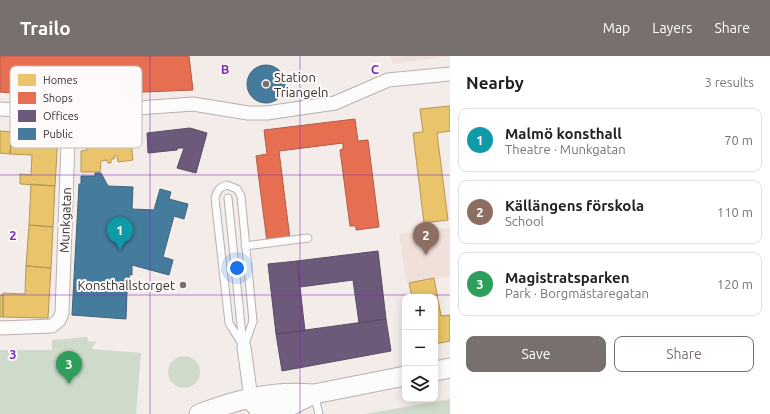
<!DOCTYPE html>
<meta charset="utf-8">
<style>
body{margin:0;font-family:Ubuntu,sans-serif;background:#f6f6f6;color:#202124}
.controls{position:absolute;right:12px;bottom:12px;display:grid;overflow:hidden;border-radius:8px;box-shadow:0 2px 10px #0003}
.controls button{width:36px;height:36px;display:grid;place-items:center;padding:0;border:0;border-bottom:1px solid #e0e0e0;background:#fff;color:#202124;font:20px sans-serif}
.you{position:absolute;left:237px;top:212px;width:14px;height:14px;margin:-10px;border:3px solid #fff;border-radius:50%;background:#1a73e8;box-shadow:0 0 0 6px #1a73e833}
.badge{display:grid;place-items:center;width:26px;height:26px;border-radius:50%;background:#77706e;color:#fff;font-size:13px;font-weight:700}
.pin{position:absolute;translate:-50% -33px;filter:drop-shadow(0 1px 2px #0008)}
.pin::after{content:'';position:absolute;top:21px;width:14px;height:12px;background:inherit;clip-path:polygon(0 0,100% 0,50% 100%)}
.list{margin:0;padding:0;list-style:none}
h2{display:flex;justify-content:space-between;align-items:center;height:52px;margin:0;padding:0 16px;font-size:17px}
h2 small{font-size:13px;font-weight:400;color:#757577}
.list li{display:grid;grid-template-columns:26px 1fr auto;gap:12px;align-items:center;box-sizing:border-box;height:64px;margin:0 8px 8px;padding:0 8px;border:1px solid #e0e0e0;border-radius:8px}
.list b{display:block;font-size:15px;white-space:nowrap}
.list p{margin:0;font-size:13px;white-space:nowrap;color:#757577}
.list em{font-size:13px;font-style:normal;color:#757577}
.actions{display:flex;gap:8px;padding:12px 16px}
.actions a{flex:1;padding:9px 0;border:1px solid #77706e;border-radius:8px;text-align:center;font-size:14px;color:#77706e}
.actions .main{background:#77706e;color:#fff}
.icon{flex:none;width:22px;height:22px;fill:none;stroke:currentColor;stroke-width:2;stroke-linecap:round;stroke-linejoin:round}
.map{position:relative;flex:none;width:450px;height:358px;overflow:hidden}
header{display:flex;align-items:center;gap:24px;box-sizing:border-box;height:56px;padding:0 20px;background:#77706e;color:#fff}
header strong{font-size:19px}
nav{display:flex;gap:22px;margin-inline-start:auto;font-size:14px}
main{display:flex}
aside{flex:1;background:#fff}
.map>svg:first-child{display:block}
</style>
<header>
<strong>Trailo</strong>
<nav><a>Map</a><a>Layers</a><a>Share</a></nav>
</header>
<main>
<div class="map">
<svg width="450" height="358" viewBox="0 0 450 358">
<rect width="100%" height="100%" fill="#f4ece9"/>
<path fill="#f1e0da" d="M391,0H450L392,8Z
M450,172V220L407,227L399,178Z"/>
<path fill="#cedbca" d="M87,281L89,286L97,285L91,293L141,297L136,358H0V294H52V284Z
M168 316a16 16 0 1 1 32 0a16 16 0 1 1-32 0Z
M450,343V358H365Z"/>
<path fill="#e9c46a" stroke="#b39757" d="M450,50V75L437,77L448,164L424,167L413,77L423,76L420,53Z
M0,75L12,76L10,98L0,97Z
M12,76L58,79L55,130L20,128V118L31,119L32,99L10,98Z
M130,78L133,104L118,106L117,100H114V103H111V107H108L107,104L101,105L100,116H81V95L87,94L86,82Z
M31,128L55,130L53,171L29,169Z
M29,169L53,171L51,212L26,210Z
M26,210L51,212L48,262L3,261V237L25,238Z
M434,222L441,260L450,259V285L435,288V241H412L409,227Z
M0,239H3V261H0Z"/>
<path fill="#e76f51" stroke="#b15c46" d="M0,0H189L193,34L96,38L35,39L0,36Z
M355,63L358,85L368,84L379,171L356,174V170H350L340,94L343,93V87L279,95L290,183L267,186L256,100L267,98L264,74Z"/>
<path fill="#6d597a" stroke="#5c4c63" d="M190,72L207,77L196,117L177,112L184,92H178L177,94L148,97L147,77Z
M378,195L386,263L359,267L353,224L300,231L297,205Z
M297,205L305,275L276,278L268,208Z
M386,263L391,295L282,315L276,278Z"/>
<path fill="#457b9d" stroke="#40647b" d="M247 28a19 19 0 1 1 38 0a19 19 0 1 1-38 0Z
M95,117H101L108,130L133,131L132,153L154,154L160,133L171,136L169,143L188,148L184,163L174,160L163,201L173,204L169,219L132,209V219H128L129,220L134,232L127,236L126,263L72,259L79,128H81V120H95Z"/>
<g fill="none" stroke-linecap="round" stroke-linejoin="round">
<defs>
<path id="service" d="M227,129L237,133L241,140L253,265L244,291L229,267L215,142C217,135 219,131 227,129Z
M228,142L243,289
M245,190L308,182
M314,338L319,358"/>
<path id="minor" d="M0,53L69,57L193,48L248,57H267L335,47L388,24L450,18
M0,272L52,270L59,264L62,257L69,57
M244,291L252,350"/>
<path id="secondary" d="M435,315L450,312
M199,358C236,344 272,334 312,338
M259,358L285,352L314,338L405,320"/>
</defs>
<use href="#service" stroke="#b7b1af" stroke-width="9"/>
<use href="#minor" stroke="#b7b1af" stroke-width="15"/>
<use href="#secondary" stroke="#b7b1af" stroke-width="21"/>
<use href="#service" stroke="#fdfcfc" stroke-width="7"/>
<use href="#minor" stroke="#fdfcfc" stroke-width="13"/>
<use href="#secondary" stroke="#fdfcfc" stroke-width="19"/>
</g>
<path fill="none" stroke="#7b2cbf" stroke-width="1" stroke-opacity="0.55" d="M150,0V358M300,0V358M0,119H450M0,239H450"/>
<g fill="#77706e" stroke="#fdfaf9" stroke-width="1.5">
<circle cx="266" cy="28" r="4"/>
<circle cx="183" cy="229" r="4"/>
</g>
<g text-anchor="middle" dominant-baseline="central" stroke-width="4" stroke-linejoin="round" paint-order="stroke">
<g font-size="13" fill="#342e2c" stroke="#fdfaf9" text-anchor="start">
<text x="274" y="21">Station<tspan x="274" dy="15">Triangeln</tspan></text>
<text x="175" y="229" text-anchor="end">Konsthallstorget</text>
</g>
<g font-size="13" fill="#342e2c" stroke="#fdfaf9">
<text transform="translate(65 164) rotate(-88)">Munkgatan</text>
</g>
</g>
<rect x="10" y="10" width="132" height="82" rx="6" fill="#fdfaf9" stroke="#c1bdbc" stroke-width="1"/>
<rect x="18" y="18" width="18" height="12" fill="#e9c46a"/>
<rect x="18" y="36" width="18" height="12" fill="#e76f51"/>
<rect x="18" y="54" width="18" height="12" fill="#6d597a"/>
<rect x="18" y="72" width="18" height="12" fill="#457b9d"/>
<g font-size="11" fill="#342e2c">
<text x="43" y="28">Homes</text>
<text x="43" y="46">Shops</text>
<text x="43" y="64">Offices</text>
<text x="43" y="82">Public</text>
</g>
<g font-size="13" text-anchor="middle" font-weight="bold" fill="#7b2cbf" stroke="#fdfaf9" stroke-width="4" stroke-linejoin="round" paint-order="stroke">
<text x="225" y="18">B</text>
<text x="375" y="18">C</text>
<text x="13" y="184">2</text>
<text x="13" y="303">3</text>
</g>
</svg>
<div class="controls">
<button>+</button>
<button>−</button>
<button><svg class="icon" aria-label="layers" viewBox="0 0 24 24"><path d="M12 4l9 5-9 5-9-5zM3 14l9 5 9-5"/></svg></button>
</div>
<div class="you"></div>
<div class="pin badge" style="left:120px;top:194px;background:#0f9aa8">1</div>
<div class="pin badge" style="left:426px;top:199px;background:#8d6e63">2</div>
<div class="pin badge" style="left:69px;top:328px;background:#2e9e5b">3</div>
</div>
<aside>
<h2>Nearby<small>3 results</small></h2>
<ul class="list">
<li><span class="badge" style="background:#0f9aa8">1</span><div><b>Malmö konsthall</b><p>Theatre · Munkgatan</p></div><em>70 m</em></li>
<li><span class="badge" style="background:#8d6e63">2</span><div><b>Källängens förskola</b><p>School</p></div><em>110 m</em></li>
<li><span class="badge" style="background:#2e9e5b">3</span><div><b>Magistratsparken</b><p>Park · Borgmästaregatan</p></div><em>120 m</em></li>
</ul>
<div class="actions"><a class="main">Save</a><a>Share</a></div>
</aside>
</main>
